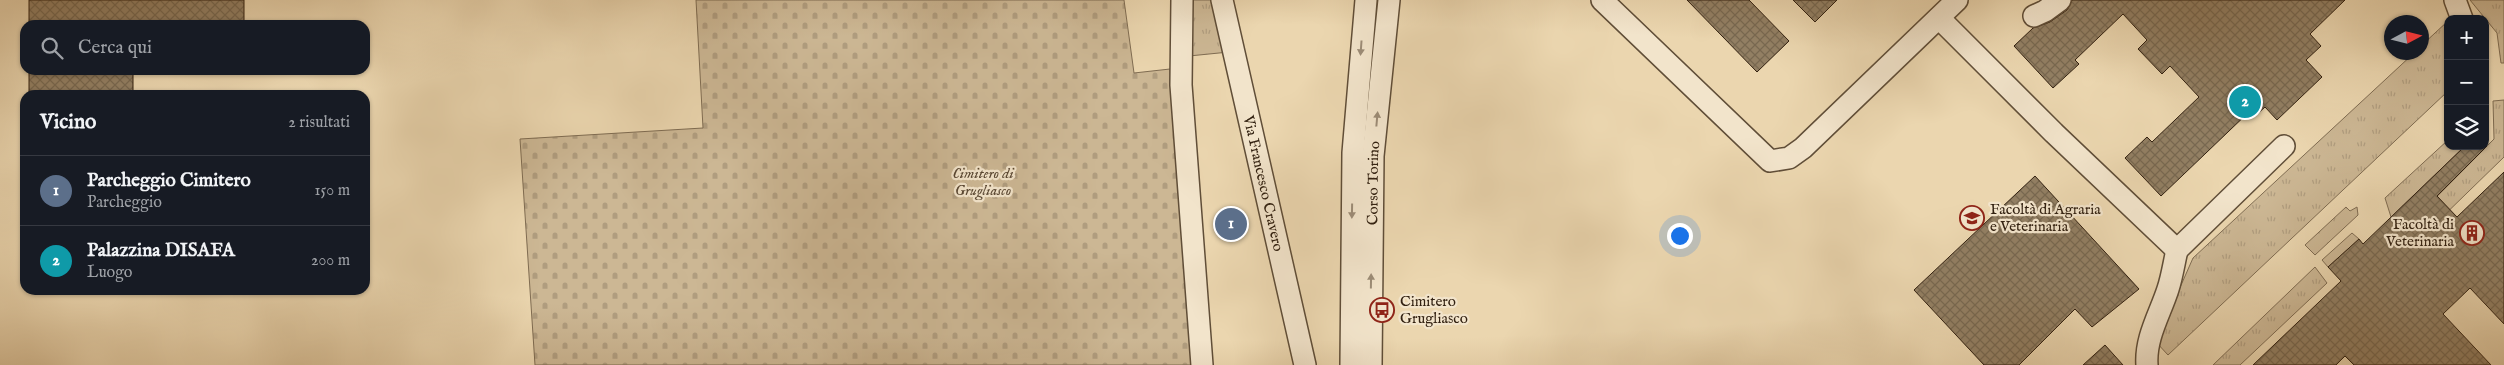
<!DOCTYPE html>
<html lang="it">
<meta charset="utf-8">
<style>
body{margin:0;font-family:"IM FELL English",serif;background:#20242c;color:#f1f3f6}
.controls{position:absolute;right:15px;top:15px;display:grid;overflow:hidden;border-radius:10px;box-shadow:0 1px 4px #0004}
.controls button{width:45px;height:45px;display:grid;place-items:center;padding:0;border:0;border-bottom:1px solid #363941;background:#171b24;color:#f1f3f6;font:25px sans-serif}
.compass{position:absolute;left:2384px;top:15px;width:45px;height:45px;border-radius:50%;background:#171b24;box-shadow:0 1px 4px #0004;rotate:83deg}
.you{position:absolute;left:1679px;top:235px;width:18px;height:18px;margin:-12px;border:4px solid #fff;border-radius:50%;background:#1a73e8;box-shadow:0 0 0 8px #1a73e833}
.badge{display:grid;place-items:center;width:32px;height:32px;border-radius:50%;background:#1a73e8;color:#fff;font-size:16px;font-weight:700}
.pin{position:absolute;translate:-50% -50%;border:2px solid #fff;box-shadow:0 1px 5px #0006}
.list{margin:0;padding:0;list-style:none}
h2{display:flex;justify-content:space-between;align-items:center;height:65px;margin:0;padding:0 20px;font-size:21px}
h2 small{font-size:16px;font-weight:400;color:#9ea1a6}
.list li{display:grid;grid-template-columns:32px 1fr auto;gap:15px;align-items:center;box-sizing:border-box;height:70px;padding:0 20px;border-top:1px solid #363941}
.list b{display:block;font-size:19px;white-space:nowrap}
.list p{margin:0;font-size:16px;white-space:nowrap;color:#9ea1a6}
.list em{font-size:16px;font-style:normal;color:#9ea1a6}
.icon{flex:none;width:28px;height:28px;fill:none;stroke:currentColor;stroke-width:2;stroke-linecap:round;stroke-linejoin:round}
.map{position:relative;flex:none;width:2504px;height:365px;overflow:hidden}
.search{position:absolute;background:#171b24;box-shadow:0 1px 4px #0004;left:20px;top:20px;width:350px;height:55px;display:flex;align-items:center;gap:12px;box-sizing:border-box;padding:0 18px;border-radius:15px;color:#9ea1a6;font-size:19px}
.panel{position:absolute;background:#171b24;box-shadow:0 1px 4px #0004;left:20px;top:90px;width:350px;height:205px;border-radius:15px}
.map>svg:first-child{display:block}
</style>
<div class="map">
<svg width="2504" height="365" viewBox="0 0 2504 365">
<defs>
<pattern id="grass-tufts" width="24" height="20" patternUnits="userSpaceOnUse" patternTransform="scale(1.25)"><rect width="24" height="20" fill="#ccb794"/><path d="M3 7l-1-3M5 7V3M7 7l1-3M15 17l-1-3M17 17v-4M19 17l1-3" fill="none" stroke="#b09d7f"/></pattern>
<pattern id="cemetery-stones" width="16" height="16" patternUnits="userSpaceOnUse" patternTransform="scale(1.25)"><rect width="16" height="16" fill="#ccb794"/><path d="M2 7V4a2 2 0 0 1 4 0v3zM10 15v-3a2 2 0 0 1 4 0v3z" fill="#b09d7f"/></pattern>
<pattern id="building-cross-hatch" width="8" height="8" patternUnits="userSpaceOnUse" patternTransform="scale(1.25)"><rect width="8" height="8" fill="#927f63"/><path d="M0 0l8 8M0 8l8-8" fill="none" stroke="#786850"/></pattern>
</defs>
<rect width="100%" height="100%" fill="#ebd6af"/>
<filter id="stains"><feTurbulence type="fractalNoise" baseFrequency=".004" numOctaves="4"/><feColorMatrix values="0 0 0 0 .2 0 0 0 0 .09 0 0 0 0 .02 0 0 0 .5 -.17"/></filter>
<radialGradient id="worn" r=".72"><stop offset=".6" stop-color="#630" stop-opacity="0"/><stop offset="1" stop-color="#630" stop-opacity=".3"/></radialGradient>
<path fill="url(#grass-tufts)" stroke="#7f6c52" d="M1189,0H1217L1229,52L1189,56Z
M2470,0H2504V63H2501L2497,33Z
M2448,21V91L2168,355L2156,342L2193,258L2414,53L2422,52V45Z
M2504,100V157L2395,263L2375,259L2494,139L2493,101Z
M2448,140V146H2465L2391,217L2385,198Z
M2346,207L2350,211L2357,207L2358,215L2315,255L2305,245Z
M2352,233L2359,239L2328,267L2322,260Z
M2315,267L2327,283L2240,365H2213Z"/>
<path fill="url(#cemetery-stones)" stroke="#7f6c52" d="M696,0H1124L1134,73L1170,69L1194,365H535L520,139L703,128Z"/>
<path fill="url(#building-cross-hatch)" stroke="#322111" d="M29,0H244V25H29Z
M1687,0H1749L1789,41L1757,72Z
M1793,0H1837L1815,22Z
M2072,0H2345L2310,34L2321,46L2306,60L2322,77L2277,120L2265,107L2256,115L2251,110L2161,196L2125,158L2147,137L2152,142L2199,97L2170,66L2162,74L2138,49L2147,40L2123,14L2075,60L2079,64L2053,88L2014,46L2033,28L2050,22L2067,10Z
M29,70H133V95H29Z
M2465,146H2487L2437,196L2457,217L2504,172V324L2470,288L2443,314L2491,365H2354L2345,356L2336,365H2253L2341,281L2328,267L2359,239L2363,244Z
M2035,176L2139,289L2092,327L2075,309L2019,365H1984L1914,290Z
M2105,345L2123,365H2083Z"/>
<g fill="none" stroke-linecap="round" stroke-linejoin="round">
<defs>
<g id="minor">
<path d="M1182,0L1181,85L1202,365"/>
<path id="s1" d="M1222,0L1305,365"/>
<path d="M1602,0L1770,161L1789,158L1803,148L1957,0"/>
<path d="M2455,0L2462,19"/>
<path d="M2034,16L2045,11L2060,0"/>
<path d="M1939,18L2054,133L2177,250L2284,146"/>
<path d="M1351,365L1353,153L1366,0"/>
<path id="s2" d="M1371,365L1373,156L1389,0"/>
<path d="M2147,365C2145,338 2160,314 2168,289C2172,277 2174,263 2177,250"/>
</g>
</defs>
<use href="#minor" stroke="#604e38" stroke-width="24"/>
<use href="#minor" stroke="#f2e4cb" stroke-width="21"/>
</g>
<defs><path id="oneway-solid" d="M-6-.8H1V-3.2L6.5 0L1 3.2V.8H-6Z" transform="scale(1.25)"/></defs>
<g fill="#9c8c77">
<use href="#oneway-solid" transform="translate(1361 48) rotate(94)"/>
<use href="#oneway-solid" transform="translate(1377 119) rotate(-85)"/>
<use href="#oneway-solid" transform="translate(1352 211) rotate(91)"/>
<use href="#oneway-solid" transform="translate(1371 281) rotate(-89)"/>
</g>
<defs>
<symbol id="university-ring" viewBox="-11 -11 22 22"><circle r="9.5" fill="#f2e4cb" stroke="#8f2418" stroke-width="1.5"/><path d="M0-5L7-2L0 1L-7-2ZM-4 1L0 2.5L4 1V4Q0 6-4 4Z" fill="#8f2418"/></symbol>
<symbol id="building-ring" viewBox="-11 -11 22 22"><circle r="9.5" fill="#f2e4cb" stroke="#8f2418" stroke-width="1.5"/><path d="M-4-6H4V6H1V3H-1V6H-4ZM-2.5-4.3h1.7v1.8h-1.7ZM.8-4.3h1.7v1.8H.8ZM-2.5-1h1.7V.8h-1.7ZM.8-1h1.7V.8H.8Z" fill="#8f2418"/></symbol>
<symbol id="bus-ring" viewBox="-11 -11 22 22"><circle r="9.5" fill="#f2e4cb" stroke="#8f2418" stroke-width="1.5"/><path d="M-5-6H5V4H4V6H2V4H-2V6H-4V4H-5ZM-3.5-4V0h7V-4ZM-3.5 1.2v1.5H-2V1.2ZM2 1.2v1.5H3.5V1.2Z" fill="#8f2418"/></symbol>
</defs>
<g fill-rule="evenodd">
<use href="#university-ring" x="1958" y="204" width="28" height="28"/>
<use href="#building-ring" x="2458" y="219" width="28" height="28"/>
<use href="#bus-ring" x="1368" y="296" width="28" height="28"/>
</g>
<g text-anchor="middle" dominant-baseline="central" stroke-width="4.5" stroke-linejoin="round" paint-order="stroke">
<g font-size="15" font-style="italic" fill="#584632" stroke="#f2e4cb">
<text x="983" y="173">Cimitero di<tspan x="983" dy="17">Grugliasco</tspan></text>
</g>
<g font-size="15" fill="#322111" stroke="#f2e4cb">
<text stroke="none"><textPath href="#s2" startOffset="182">Corso Torino</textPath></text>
<text stroke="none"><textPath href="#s1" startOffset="188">Via Francesco Cravero</textPath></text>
</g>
<g font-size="15" fill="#322111" stroke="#f2e4cb" text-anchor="start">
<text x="1990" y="209">Facoltà di Agraria<tspan x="1990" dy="17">e Veterinaria</tspan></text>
<text x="2454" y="224" text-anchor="end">Facoltà di<tspan x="2454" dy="17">Veterinaria</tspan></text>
<text x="1400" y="301">Cimitero<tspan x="1400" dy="17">Grugliasco</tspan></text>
</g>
</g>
<rect width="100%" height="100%" filter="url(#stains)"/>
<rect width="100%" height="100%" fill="url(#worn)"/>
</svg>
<div class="controls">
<button>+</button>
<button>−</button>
<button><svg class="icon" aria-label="layers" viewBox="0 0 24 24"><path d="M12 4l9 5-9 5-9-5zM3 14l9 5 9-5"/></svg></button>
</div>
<svg class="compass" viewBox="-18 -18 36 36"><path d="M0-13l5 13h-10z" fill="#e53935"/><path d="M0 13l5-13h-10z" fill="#9ea1a6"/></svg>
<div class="you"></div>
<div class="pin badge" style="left:1231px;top:224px;background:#5c6f8a">1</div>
<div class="pin badge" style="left:2245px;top:102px;background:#0f9aa8">2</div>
<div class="search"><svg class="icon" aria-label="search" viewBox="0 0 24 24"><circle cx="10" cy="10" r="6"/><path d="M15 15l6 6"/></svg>Cerca qui</div>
<section class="panel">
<h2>Vicino<small>2 risultati</small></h2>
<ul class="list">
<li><span class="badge" style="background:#5c6f8a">1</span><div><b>Parcheggio Cimitero</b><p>Parcheggio</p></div><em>150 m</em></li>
<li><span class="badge" style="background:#0f9aa8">2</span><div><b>Palazzina DISAFA</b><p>Luogo</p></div><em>200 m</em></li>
</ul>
</section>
</div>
